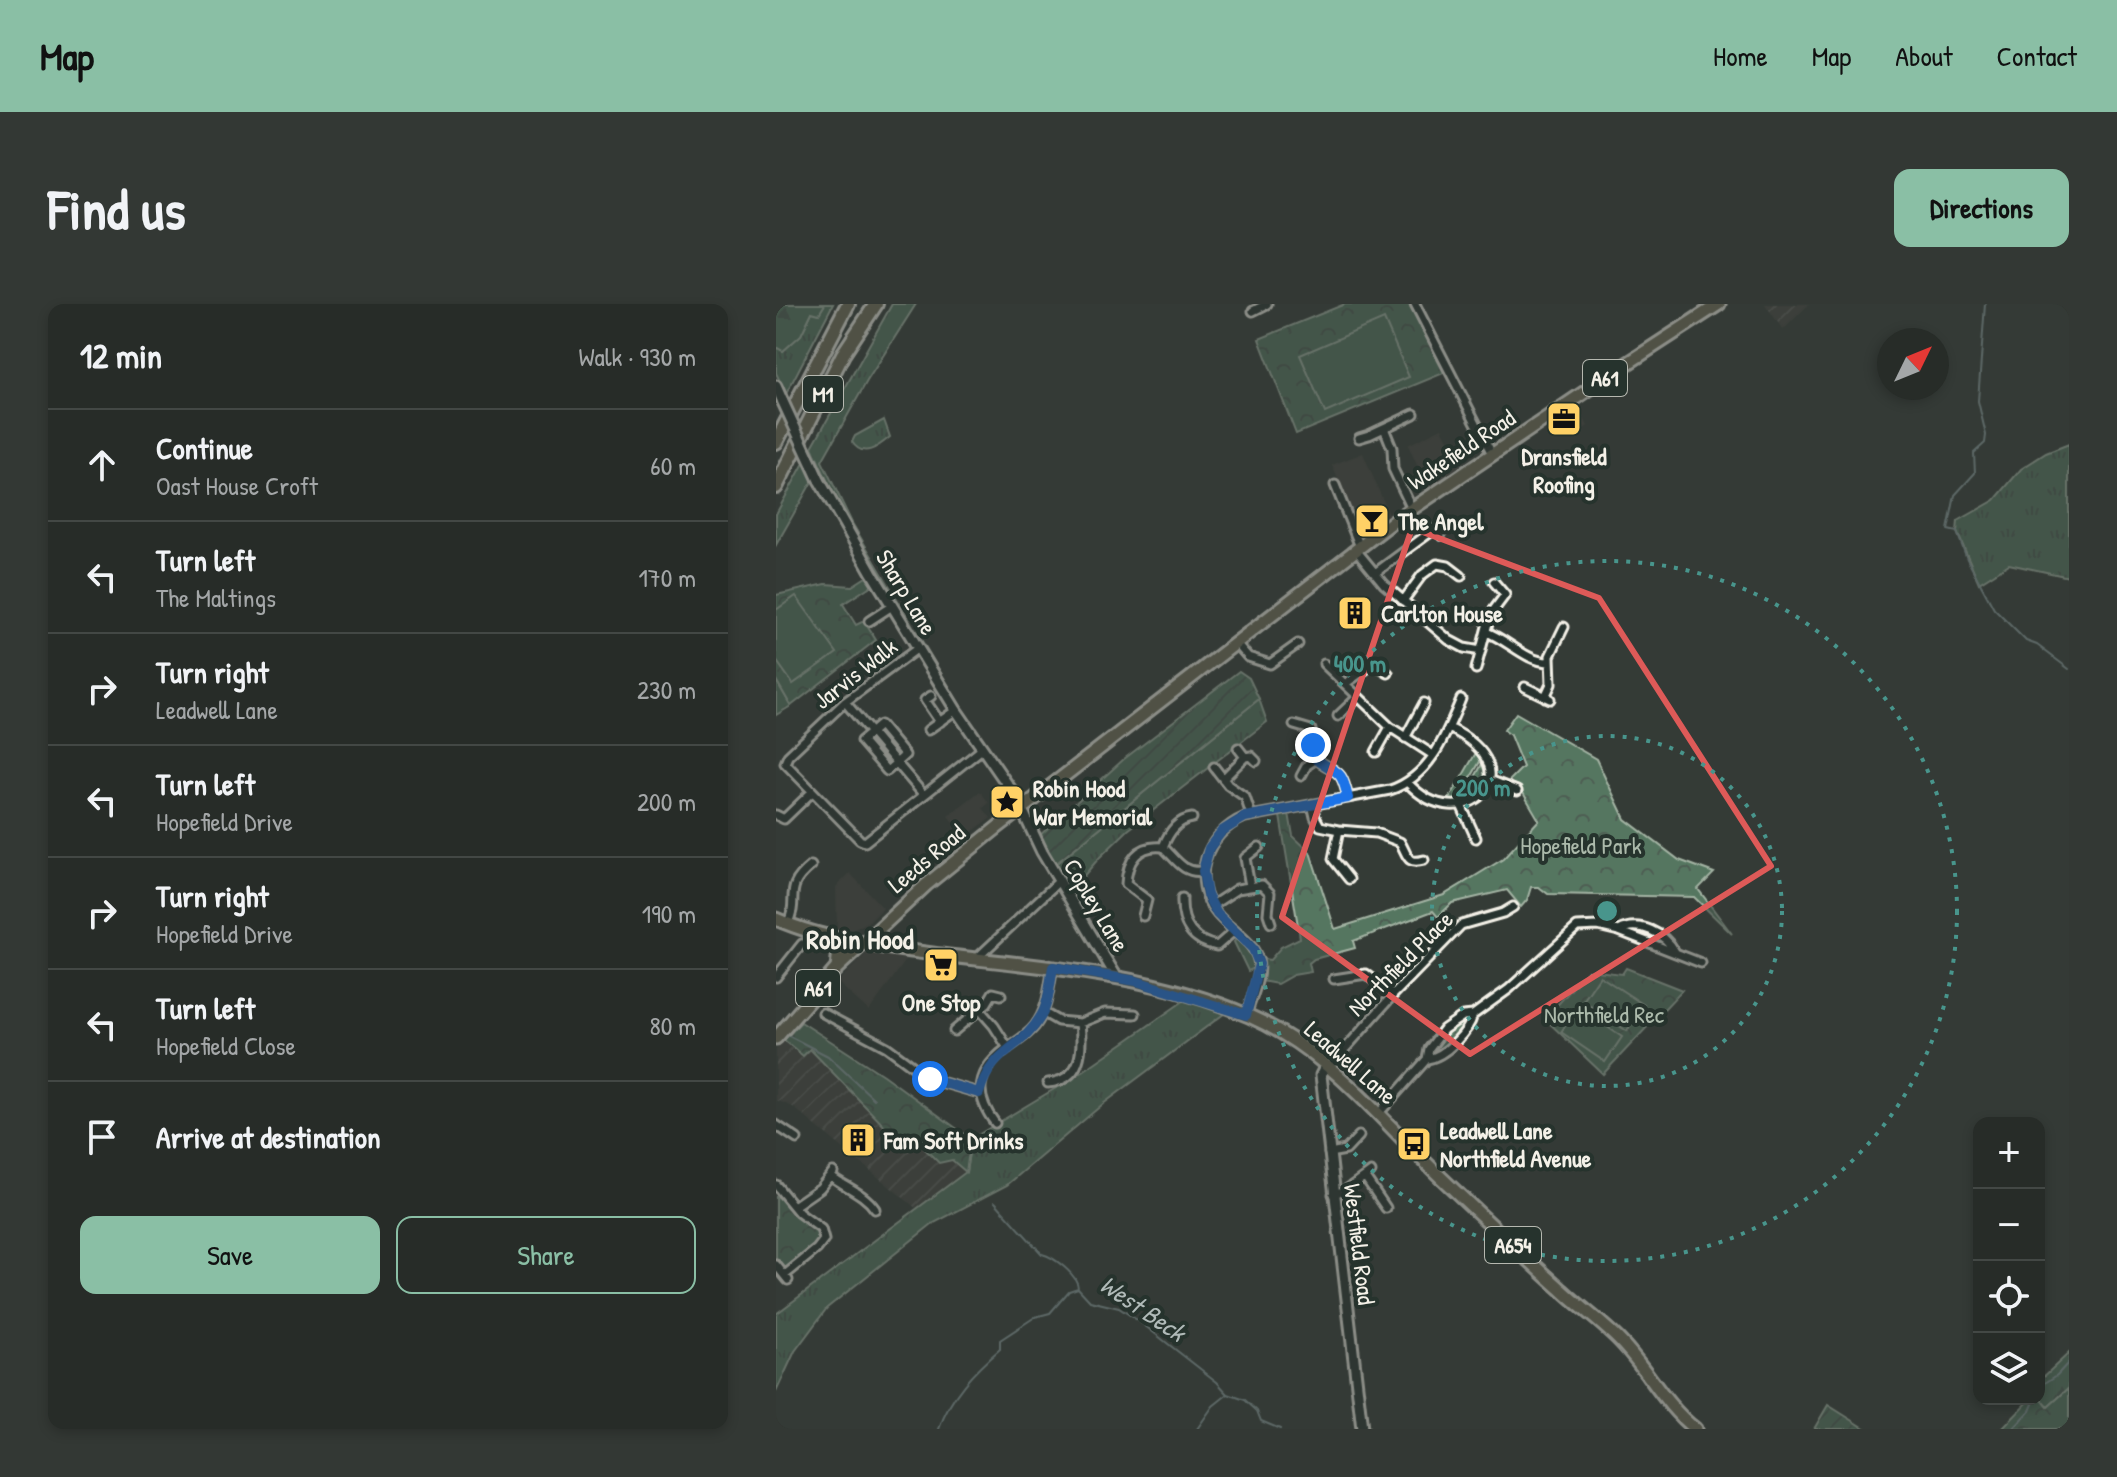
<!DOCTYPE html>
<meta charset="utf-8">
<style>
body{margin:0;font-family:"Patrick Hand",sans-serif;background:#333834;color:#f1f3f6}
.controls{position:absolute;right:24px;bottom:24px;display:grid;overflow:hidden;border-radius:16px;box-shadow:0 4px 12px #0003}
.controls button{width:72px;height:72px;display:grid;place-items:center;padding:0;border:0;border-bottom:2px solid #434845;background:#272c28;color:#f1f3f6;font:40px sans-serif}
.compass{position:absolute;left:1101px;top:24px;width:72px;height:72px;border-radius:50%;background:#272c28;box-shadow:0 4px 12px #0003;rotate:47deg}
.stop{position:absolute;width:24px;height:24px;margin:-18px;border:6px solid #1a73e8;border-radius:50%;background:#fff}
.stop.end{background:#1a73e8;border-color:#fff;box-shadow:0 2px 8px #0008}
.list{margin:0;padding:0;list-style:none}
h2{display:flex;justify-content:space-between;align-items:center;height:104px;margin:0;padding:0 32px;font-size:34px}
h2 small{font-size:26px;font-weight:400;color:#a4a7a8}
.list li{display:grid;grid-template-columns:52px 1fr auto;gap:24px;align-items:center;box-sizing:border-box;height:112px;padding:0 32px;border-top:2px solid #434845}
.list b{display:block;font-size:30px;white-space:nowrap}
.list p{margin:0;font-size:26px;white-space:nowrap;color:#a4a7a8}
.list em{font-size:26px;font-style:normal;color:#a4a7a8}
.actions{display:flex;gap:16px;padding:24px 32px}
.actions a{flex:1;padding:18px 0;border:2px solid #8abfa5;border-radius:16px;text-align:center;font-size:28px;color:#8abfa5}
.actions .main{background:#8abfa5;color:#111}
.icon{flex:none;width:44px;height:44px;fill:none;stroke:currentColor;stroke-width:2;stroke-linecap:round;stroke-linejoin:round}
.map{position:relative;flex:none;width:1293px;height:1125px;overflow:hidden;border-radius:16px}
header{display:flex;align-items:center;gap:48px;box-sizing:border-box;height:112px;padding:0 40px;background:#8abfa5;color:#111}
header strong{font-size:38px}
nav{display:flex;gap:44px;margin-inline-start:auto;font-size:28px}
.intro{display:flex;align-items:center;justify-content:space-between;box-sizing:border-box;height:192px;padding:0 48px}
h1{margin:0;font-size:56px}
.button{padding:20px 36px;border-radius:16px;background:#8abfa5;color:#111;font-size:28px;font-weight:700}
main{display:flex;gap:48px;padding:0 48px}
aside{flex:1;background:#272c28;border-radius:16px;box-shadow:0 4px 12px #0003}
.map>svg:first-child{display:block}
</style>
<header>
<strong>Map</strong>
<nav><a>Home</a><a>Map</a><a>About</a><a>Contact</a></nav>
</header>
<div class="intro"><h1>Find us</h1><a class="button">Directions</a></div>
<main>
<aside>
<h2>12 min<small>Walk · 930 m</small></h2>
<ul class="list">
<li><svg class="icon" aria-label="ahead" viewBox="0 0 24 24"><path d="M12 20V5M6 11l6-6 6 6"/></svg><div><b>Continue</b><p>Oast House Croft</p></div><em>60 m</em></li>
<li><svg class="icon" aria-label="left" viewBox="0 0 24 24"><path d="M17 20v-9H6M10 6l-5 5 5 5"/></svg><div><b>Turn left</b><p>The Maltings</p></div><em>170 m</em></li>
<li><svg class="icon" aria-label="right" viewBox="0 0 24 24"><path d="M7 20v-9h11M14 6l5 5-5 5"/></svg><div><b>Turn right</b><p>Leadwell Lane</p></div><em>230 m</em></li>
<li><svg class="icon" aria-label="left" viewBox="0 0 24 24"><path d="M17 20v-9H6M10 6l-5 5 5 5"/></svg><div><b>Turn left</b><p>Hopefield Drive</p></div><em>200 m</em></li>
<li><svg class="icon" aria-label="right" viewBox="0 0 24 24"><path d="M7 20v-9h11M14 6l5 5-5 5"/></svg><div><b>Turn right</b><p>Hopefield Drive</p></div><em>190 m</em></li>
<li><svg class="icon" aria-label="left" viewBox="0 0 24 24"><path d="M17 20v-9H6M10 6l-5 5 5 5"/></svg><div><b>Turn left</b><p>Hopefield Close</p></div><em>80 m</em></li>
<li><svg class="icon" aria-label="arrive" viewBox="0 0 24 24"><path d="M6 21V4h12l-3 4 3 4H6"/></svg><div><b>Arrive at destination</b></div></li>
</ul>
<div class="actions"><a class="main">Save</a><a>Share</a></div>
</aside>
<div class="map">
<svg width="1293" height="1125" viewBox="0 0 1293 1125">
<defs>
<pattern id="industrial-furrows" width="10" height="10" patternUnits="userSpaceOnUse" patternTransform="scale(2)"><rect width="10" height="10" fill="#444540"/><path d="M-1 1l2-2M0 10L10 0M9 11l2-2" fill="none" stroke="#60605c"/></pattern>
<pattern id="grass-tufts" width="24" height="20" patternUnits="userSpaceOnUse" patternTransform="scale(2)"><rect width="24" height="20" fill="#547660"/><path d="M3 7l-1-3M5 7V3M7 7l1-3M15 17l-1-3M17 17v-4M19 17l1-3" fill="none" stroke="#4e5d52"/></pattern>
<pattern id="forest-firs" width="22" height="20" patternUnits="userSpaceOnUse" patternTransform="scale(2)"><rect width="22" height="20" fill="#547660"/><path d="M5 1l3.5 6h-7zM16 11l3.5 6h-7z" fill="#4e5d52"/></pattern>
<pattern id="park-crowns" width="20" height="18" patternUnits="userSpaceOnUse" patternTransform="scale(2)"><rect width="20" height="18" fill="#547660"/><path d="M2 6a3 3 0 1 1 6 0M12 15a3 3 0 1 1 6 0" fill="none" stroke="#4e5d52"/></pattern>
<pattern id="garden-furrows" width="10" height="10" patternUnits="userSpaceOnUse" patternTransform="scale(2)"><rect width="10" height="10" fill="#547660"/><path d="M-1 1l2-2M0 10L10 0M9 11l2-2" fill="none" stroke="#4e5d52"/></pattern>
</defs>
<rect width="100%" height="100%" fill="#343b36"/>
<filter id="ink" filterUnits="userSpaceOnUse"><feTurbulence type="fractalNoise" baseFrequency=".0125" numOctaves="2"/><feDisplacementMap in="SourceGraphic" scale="16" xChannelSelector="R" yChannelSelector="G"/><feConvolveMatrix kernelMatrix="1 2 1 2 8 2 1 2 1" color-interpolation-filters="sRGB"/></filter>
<g filter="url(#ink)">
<path fill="#444540" d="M801,101L812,122L805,127L789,109Z
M666,124L687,163L652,186L632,141Z
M587,149L614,213L586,234L556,161Z
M204,487L213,499L207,504L215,514L189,533L172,512Z
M74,569L107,604L94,617L75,627L61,626L60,583Z
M94,646L133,652L93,707L61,678Z"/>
<path fill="url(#industrial-furrows)" d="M989,0H1033L1007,26Z
M8,736L27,751L34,744L112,826L140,836L162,859L176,856L190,868L141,905L17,803L0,796V745Z"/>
<path fill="url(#grass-tufts)" stroke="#a4b4a4" stroke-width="2" d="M49,0H57L10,90L0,69V43L7,47L25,31L36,8L43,9Z
M116,0H140L91,77L46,157L76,219L178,391H175L62,200L36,143Z
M108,116L114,133C102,143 87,155 76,138L79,132Z
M1293,140V273L1233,260L1203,279L1181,228L1182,217L1219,196L1245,165L1270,149Z
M29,157L38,174L0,241V210Z
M483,395L491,418L352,526L323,554L294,588L278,561Z
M701,447L706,454L682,496L672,497Z
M706,460L709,462C712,477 705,490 689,492Z
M460,635C472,639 479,652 479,664L472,667L458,638Z
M409,696L449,709L327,800L231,881L156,920L51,1004L19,1047L0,1088V1010L190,868L195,835L300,772Z
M694,714L674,739L656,751L658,741C672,734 676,717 694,714Z"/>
<path fill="url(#forest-firs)" stroke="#a4b4a4" stroke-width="2" d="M0,0H49L43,10L36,8L25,31L7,47L0,43Z
M0,376L15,402L0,411Z
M1293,1049V1084L1272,1103L1263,1092V1077Z"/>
<path fill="url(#park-crowns)" stroke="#a4b4a4" stroke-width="2" d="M569,0H635L670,68L520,130L483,35Z
M90,273L96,281L67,300L80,321L88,317L100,336L15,402L0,376V291L50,280L76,282Z
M740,409L820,455L849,515L903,556L938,569L922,585L956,630L918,593L772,590L763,583H755L751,596L745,603L731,586L676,599L662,613L657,607L577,637L579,644L538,655L533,659L535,668L517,671L501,680L485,677L487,655L494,656L505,643L524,634L504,512L513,509L517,532L534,548L559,625L668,591L727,555L763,516L743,482L732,478L747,463L734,431L728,426Z
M850,664L906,686L827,770L769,715L812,666L846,670Z
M25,718L107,771L195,835L190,868L176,856L163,859L140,836L112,826L34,745L27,752L8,736Z
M0,893L6,894L23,915L41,924L45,936L9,964L0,956Z
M1293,1084V1125H1226L1255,1095H1263V1092L1272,1103Z"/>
<path fill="url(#garden-furrows)" stroke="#a4b4a4" stroke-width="2" d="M463,367L473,374L483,395L278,561L262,533L348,455Z
M1052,1101L1090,1125H1038Z"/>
<path fill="#547660" stroke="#a4b4a4" stroke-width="2" d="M608,15L633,73L549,109L524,51Z
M20,292L61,349L17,380L0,356V306Z
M824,672L868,701L851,727L807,697Z
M802,703L846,733L829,758L785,728Z"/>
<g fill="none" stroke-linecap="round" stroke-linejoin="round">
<path stroke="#8d9fa0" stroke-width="2" d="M1209,0L1202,97L1210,131L1209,139L1198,149L1199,169L1179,191L1172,226L1181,228L1191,255L1218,305L1250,337L1261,341L1293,365
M13,732L52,752L98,795
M219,898L266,950C278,953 302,971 302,984L314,997L343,1004L364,1018L441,1078L452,1090L469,1096L481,1107L485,1117L504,1125
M1263,1083L1281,1071L1293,1058
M163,1125C175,1091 197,1068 224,1045V1036L259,1013L274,1009L293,987L302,984
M421,1125L437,1102L452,1090
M1237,1125L1254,1107L1259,1095"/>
<defs>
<path id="street" d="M639,0L716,150
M477,7L491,0
M608,124L616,144L617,165L636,205
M583,134L593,131L638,110
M559,181L584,243
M580,246L608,280L673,336L688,344L705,347
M599,269L660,224L665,231
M627,297L646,271L661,260L672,262L685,272
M93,317L116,302
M710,328C731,335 750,358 773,358
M460,339L472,353L494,360L522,340
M548,360L614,423L657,451
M700,365L714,311L729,291L718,278
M569,380L597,360L612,369
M749,383L774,395
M155,392L149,396L164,418
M769,393L775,380L774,352L788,323
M69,398L147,490
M562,412L582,393
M104,421L129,451L111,467L85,437Z
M518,421L535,426L540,455C562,471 565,463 572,494
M152,426L180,406
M629,434L648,399
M462,444L469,453L475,452L480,457
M600,448L614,423
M9,459L84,536L89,538L206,445
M9,459L12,452L69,398L142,344
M438,463L452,481L469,493L475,511
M525,472L531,461L540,455
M447,475L469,453
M716,477L741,487
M632,479C685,537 763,468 673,424
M536,500L539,513L544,522L563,526L600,529L624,538C632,551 630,561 648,556
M685,501L700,534
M0,511L8,515L36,488
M563,526L557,555L573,575
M387,543C392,530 401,516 416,514
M474,582L469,554L483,543
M406,594C405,619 415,637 441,642L458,627
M435,602L461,585L486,581L494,589L492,610L495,619
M367,612L371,596L350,580C351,557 362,540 387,543C400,555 407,570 427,567
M11,620C25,595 5,586 35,562
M843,627L925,659
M200,655L283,577
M0,673L26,640
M558,675L590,670L617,691
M204,706L218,722L232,744
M47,709L111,743L154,775L203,789
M268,709L282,717L304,719L329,709L359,710
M470,711C475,695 486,673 482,656C477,636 454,626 441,610C413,576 430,529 469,513L614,486C654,473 670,431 685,395
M178,727L211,699L217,689L225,691
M651,755C669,753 693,727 697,711
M553,763L617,691L685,621L727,609L737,603
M272,779C306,776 307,746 304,719
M603,809L651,755L653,745L668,725L687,712L697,711L733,685L801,623L822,622L843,627C863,616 889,629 899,648
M219,819C197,790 201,767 230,745C240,738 251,732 259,722C272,705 273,684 277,663
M0,821L21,835
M553,849L570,846L583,832
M55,872C69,883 88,889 99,905
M589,873L610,904
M0,881L23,909L45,925L48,936L41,945L9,971
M557,890L570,886L595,868
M18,902L44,884L57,868
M0,961L12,976"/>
<path id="secondary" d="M0,82L7,98
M43,176L96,269L180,406L240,493L266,548L341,674
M550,761L545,771L586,1125"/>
<path id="primary" d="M0,615C50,637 111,644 165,651C268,663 377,670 473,712C556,748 610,823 675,883C712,918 748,952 786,986C805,1004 827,1019 845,1038C872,1066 888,1101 919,1125
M55,632L63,645L61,664
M0,734L61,664L150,581L222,523L615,219L846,63L943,0"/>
<path id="highway" d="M0,138L72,0
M0,183L67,50L100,0"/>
</defs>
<use href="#street" stroke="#f4f1e8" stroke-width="13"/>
<use href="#secondary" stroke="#f4f1e8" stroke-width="15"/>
<use href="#primary" stroke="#f4f1e8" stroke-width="17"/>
<use href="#highway" stroke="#f4f1e8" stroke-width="18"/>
<use href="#street" stroke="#26332d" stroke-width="7"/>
<use href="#secondary" stroke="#26332d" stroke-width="9"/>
<use href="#primary" stroke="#716e59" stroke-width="11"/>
<use href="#highway" stroke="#716e59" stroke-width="12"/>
<defs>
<path id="secondary-bridge" d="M7,98L43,176"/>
</defs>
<use href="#secondary-bridge" stroke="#f4f1e8" stroke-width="15" stroke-linecap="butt"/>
<use href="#secondary-bridge" stroke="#26332d" stroke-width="9"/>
</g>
</g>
<g fill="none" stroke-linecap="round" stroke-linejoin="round" filter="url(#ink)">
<path stroke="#1a73e8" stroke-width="10" d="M154,775L203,789C217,743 245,747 265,712C273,699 274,679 277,663L360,677L470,711L483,660L477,645L441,610L431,591L427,567L433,544L446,527L469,513L572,494C565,463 562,471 540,455L537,441"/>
</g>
<path d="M0 0H1293V1125H0ZM636,224L823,294L995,562L694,750L506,613Z" fill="#343b36" fill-opacity=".55" fill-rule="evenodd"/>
<path fill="none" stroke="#de5a58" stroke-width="6" stroke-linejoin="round" d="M636,224L823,294L995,562L694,750L506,613Z"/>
<g fill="none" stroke="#48958c" stroke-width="4" stroke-dasharray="4 8">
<circle cx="831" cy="607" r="175"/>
<circle cx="831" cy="607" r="350"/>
</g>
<defs>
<symbol id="office-square" viewBox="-11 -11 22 22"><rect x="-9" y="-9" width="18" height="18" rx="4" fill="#ffd166" stroke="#26332d"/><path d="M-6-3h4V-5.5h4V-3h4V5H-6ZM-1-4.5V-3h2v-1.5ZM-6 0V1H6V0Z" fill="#111"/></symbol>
<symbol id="bar-square" viewBox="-11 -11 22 22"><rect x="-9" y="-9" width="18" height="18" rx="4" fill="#ffd166" stroke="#26332d"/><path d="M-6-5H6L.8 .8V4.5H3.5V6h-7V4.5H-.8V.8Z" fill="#111"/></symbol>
<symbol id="building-square" viewBox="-11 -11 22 22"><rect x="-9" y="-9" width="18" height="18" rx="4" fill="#ffd166" stroke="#26332d"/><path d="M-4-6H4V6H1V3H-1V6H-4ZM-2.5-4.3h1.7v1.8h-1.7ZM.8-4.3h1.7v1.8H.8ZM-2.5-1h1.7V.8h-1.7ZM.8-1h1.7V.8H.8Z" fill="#111"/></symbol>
<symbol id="sight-square" viewBox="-11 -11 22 22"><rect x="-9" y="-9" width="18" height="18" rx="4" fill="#ffd166" stroke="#26332d"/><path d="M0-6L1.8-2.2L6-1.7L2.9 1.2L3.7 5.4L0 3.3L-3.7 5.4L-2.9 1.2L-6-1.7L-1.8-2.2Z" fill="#111"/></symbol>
<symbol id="supermarket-square" viewBox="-11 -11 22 22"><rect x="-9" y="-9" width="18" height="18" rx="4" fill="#ffd166" stroke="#26332d"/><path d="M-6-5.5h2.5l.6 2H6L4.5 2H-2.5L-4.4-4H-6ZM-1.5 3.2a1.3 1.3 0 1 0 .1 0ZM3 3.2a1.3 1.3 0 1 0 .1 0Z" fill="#111"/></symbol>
<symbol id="bus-square" viewBox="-11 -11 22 22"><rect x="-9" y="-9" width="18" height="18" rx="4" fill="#ffd166" stroke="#26332d"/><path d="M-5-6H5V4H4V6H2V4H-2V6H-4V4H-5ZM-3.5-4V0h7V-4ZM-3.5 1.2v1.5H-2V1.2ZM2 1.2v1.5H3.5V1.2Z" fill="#111"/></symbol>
</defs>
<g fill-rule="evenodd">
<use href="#office-square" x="768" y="95" width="40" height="40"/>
<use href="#bar-square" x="576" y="197" width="40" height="40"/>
<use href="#building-square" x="559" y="289" width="40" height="40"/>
<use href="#sight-square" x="211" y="478" width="40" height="40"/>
<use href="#supermarket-square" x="145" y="641" width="40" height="40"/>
<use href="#building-square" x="62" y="816" width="40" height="40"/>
<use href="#bus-square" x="618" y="820" width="40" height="40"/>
</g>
<g text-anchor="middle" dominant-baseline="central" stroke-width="8" stroke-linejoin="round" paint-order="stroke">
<g fill="#26332d" stroke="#b6b8b0" stroke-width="2">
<rect x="807" y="56" width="44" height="36" rx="6"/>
<rect x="27" y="72" width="40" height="36" rx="6"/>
<rect x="20" y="666" width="44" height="36" rx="6"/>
<rect x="709" y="923" width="56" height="36" rx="6"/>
</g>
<g font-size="22" font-weight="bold" fill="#f4f1e8">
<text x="829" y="74">A61</text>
<text x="47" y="90">M1</text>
<text x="42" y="684">A61</text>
<text x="737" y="941">A654</text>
</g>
<g font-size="24" fill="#f4f1e8" stroke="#26332d">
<text transform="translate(685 145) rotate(-34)">Wakefield Road</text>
<text transform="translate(131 288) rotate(59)">Sharp Lane</text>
<text transform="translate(79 369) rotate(-38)">Jarvis Walk</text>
<text transform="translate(150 554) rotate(-40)">Leeds Road</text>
<text transform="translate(321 601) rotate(59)">Copley Lane</text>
<text transform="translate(624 659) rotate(-45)">Northfield Place</text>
<text transform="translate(575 758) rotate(41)">Leadwell Lane</text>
<text transform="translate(584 940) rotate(83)">Westfield Road</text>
</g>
<g font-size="24" font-weight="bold" fill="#f4f1e8" stroke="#26332d" text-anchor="start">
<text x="788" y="152" text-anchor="middle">Dransfield<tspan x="788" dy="28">Roofing</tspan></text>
<text x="622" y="217">The Angel</text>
<text x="605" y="309">Carlton House</text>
<text x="257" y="484">Robin Hood<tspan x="257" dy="28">War Memorial</tspan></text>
<text x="165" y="698" text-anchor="middle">One Stop</text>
<text x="664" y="826">Leadwell Lane<tspan x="664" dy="28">Northfield Avenue</tspan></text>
<text x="108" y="836">Fam Soft Drinks</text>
</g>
<g font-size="24" fill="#acbaab" stroke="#26332d">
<text x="805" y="541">Hopefield Park</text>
<text x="828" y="710">Northfield Rec</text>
</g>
<g font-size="26" font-style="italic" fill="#b0bab8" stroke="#26332d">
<text transform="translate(367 1004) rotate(34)">West Beck</text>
</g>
<g font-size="28" font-weight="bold" fill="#f4f1e8" stroke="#26332d">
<text x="84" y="635">Robin Hood</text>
</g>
</g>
<circle cx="831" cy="607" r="12" fill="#48958c" stroke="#26332d" stroke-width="4"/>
<g font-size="24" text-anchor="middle" font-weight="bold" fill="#48958c" stroke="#26332d" stroke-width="8" stroke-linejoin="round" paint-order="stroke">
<text x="584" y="368">400 m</text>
<text x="707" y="492">200 m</text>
</g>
</svg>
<div class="controls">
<button>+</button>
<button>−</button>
<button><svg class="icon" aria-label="locate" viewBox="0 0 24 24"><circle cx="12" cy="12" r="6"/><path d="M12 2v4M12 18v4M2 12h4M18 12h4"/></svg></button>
<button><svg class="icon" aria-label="layers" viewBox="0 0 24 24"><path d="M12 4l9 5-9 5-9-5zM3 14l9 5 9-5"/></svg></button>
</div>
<svg class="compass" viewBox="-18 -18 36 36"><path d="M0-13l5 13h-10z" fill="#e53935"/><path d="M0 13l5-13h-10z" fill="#a4a7a8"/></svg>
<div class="stop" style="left:154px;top:775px"></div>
<div class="stop end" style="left:537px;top:441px"></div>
</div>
</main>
